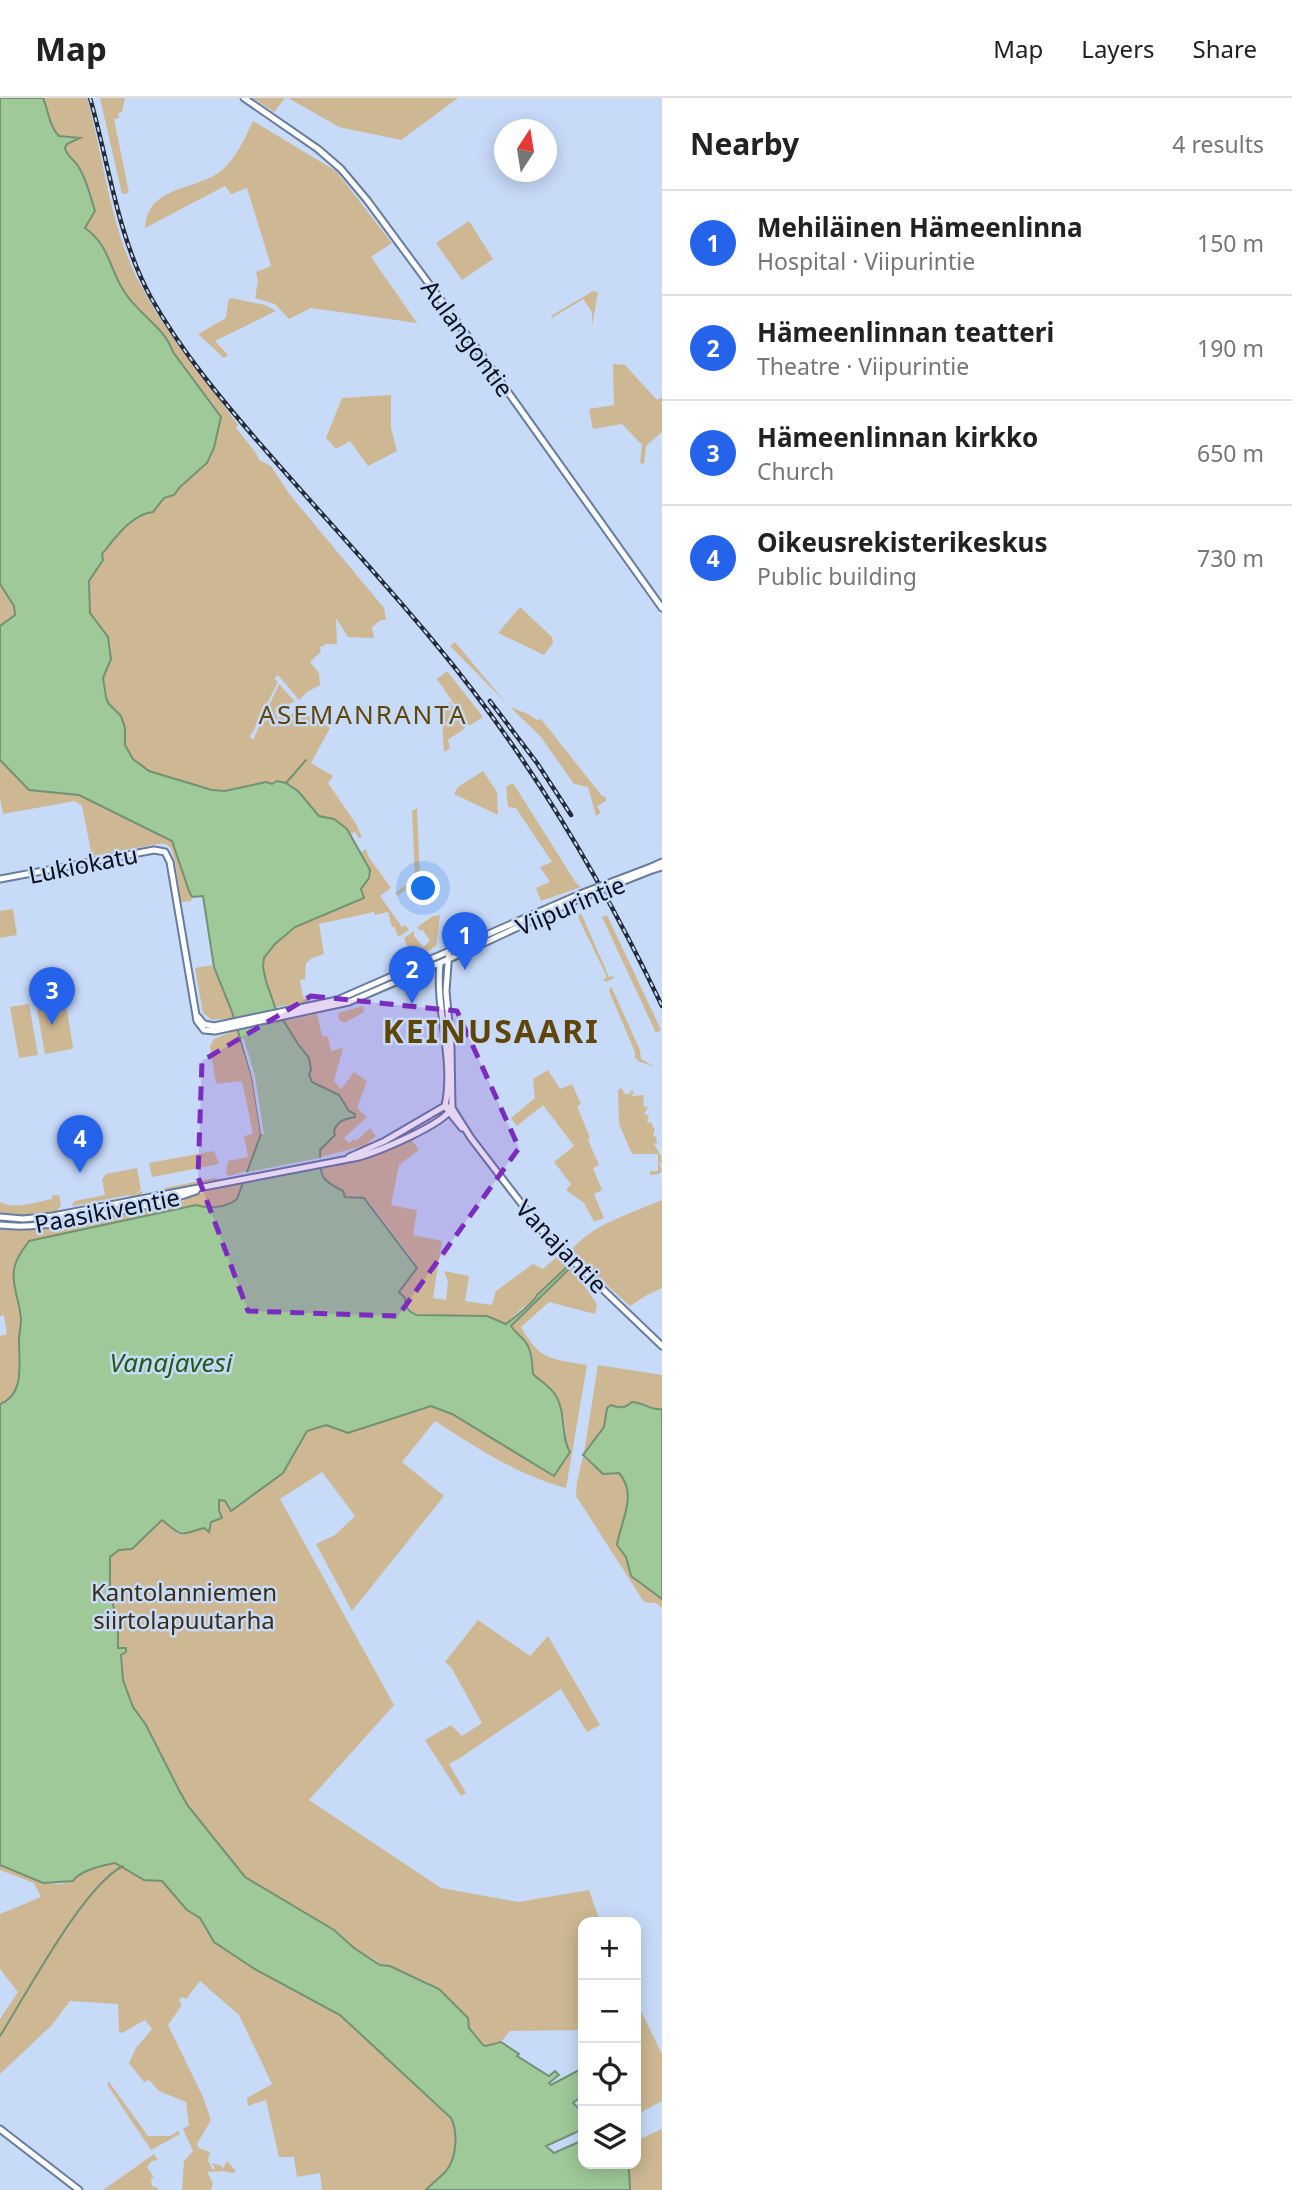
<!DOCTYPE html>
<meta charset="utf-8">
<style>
body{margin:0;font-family:"Noto Sans",sans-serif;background:#f2f2f2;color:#222}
.controls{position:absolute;right:21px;bottom:21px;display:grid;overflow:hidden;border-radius:14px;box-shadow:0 4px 18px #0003}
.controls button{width:63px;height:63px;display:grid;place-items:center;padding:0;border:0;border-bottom:2px solid #e0e0e0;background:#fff;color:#222;font:35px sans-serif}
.compass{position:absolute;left:494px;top:21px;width:63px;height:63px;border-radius:50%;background:#fff;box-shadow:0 4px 18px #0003;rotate:12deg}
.you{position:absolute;left:424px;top:791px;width:24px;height:24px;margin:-18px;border:5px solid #fff;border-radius:50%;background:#1a73e8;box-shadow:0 0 0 10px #1a73e833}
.badge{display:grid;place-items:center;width:46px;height:46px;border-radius:50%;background:#2563eb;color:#fff;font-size:23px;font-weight:700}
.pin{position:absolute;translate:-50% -58px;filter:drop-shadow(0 2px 4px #0008)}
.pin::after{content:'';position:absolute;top:37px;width:24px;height:21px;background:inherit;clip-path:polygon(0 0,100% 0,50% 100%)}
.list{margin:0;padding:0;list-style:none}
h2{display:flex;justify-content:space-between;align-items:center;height:91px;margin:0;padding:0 28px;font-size:30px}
h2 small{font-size:23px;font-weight:400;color:#767676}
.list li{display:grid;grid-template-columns:46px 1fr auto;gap:21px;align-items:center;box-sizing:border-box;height:105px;padding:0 28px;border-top:2px solid #e0e0e0}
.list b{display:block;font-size:26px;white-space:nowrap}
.list p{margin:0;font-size:23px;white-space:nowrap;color:#767676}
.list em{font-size:23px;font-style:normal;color:#767676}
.icon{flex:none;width:38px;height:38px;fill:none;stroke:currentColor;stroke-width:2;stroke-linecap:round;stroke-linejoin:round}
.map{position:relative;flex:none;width:662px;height:2092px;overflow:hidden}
header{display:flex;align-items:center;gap:42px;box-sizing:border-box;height:98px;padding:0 35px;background:#fff;border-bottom:2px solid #e0e0e0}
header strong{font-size:33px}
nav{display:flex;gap:38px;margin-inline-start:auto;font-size:24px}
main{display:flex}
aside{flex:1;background:#fff}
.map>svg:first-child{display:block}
</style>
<header>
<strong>Map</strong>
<nav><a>Map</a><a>Layers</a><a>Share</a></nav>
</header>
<main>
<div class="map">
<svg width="662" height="2092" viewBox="0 0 662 2092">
<rect width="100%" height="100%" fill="#c7daf8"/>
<path fill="#ceb893" d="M43,0H87C104,61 110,129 140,186C166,236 205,281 238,327L236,330L256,355L259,362L271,368L290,397L384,510L386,522H381L372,529L374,540L348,539L336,520L337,546H327L320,549L321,554L310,564L319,575L320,587L307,594L299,602L278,577L274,581L278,584L251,637H249L253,642L279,586L295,604L275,610L277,620L301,613L330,630L311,665L333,678L328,685L356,726L362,740H359L355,734L350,736L347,731L334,722L319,718L309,706L272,686L266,684L225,693L212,692L149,673L133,661L125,647V630L121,618L108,605L106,599L103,580L111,561V550L108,539L90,515L89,483C92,478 97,474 99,469C101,463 101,458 104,453C120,431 148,405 174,397C183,384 196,377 206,366C217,355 217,334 221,319L173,254L163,236L129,201L115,179L109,159L93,136L85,130L95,112C90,98 87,82 79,69C73,60 64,58 67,46L79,40L59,38C49,27 49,13 43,0Z
M100,0H125L122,14L118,15L119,20L114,21L129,95L122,96Z
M253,0H285L274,14Z
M288,0H458L401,42L339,29Z
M253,23L336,73L392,145L371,159L417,225L311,210L289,221L275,206L255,200L258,183L256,174L271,168L247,90L231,96L225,88L145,130C148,90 187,93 215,77C234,66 244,42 253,23Z
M469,123L493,161L462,182L436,145Z
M593,193L598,194L592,228V214L583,201L552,220L551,218Z
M231,200L265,207L276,213L215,243L228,257L224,260L198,236L226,220L228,203Z
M613,266L625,267L657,302L662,299V334L646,348L644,366L640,365L642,347L622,326L593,331L589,311L614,307Z
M391,297V330L397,353L368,368L350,343L336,351L326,340L342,300Z
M0,486L14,508L15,517L0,528Z
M520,509L552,539L553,545L544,557L498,535Z
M455,544L506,605L450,548Z
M447,573L483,619L469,628L437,581Z
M450,604L465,630L448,642L450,650L444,654L442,620L445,607Z
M510,609L528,616L537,622L541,621L602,698L606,699V703L597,708L601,715L596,718L588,689L574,686L541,639Z
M0,662L29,692L79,697L172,743L192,803L181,804C179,793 176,755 169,748C165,745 162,746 158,746L92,758L82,708L75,703L3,716L0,700Z
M483,673L497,694L498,717L454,696L458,689Z
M513,685L576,785L581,789L541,803L536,790L550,784L540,769L552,764L516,710L508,709L506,689Z
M417,710L420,782L397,798L395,795L415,780L412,713Z
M366,751L368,758L391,790L380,798L402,829L405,827L409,832L400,838L397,837L395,829H392L388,814L375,817L374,814L319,826L324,856L312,860L306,865L305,881L300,882L303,899L310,904L275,909C271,896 263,881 263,867C265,830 338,814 364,800L361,791L366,786L370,772L361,754Z
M13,811L17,837L0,840V813Z
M581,815L609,879L613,878L614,880L606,884L603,882L607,879L578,819Z
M440,817L436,848L413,862L404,840L414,833V838L423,849L430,843L422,831L420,833L417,829L433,818Z
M607,817L661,932L656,935L602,819Z
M212,867L232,914L233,920L212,922L203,915L195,870Z
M611,888L640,952L641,961L654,968L640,964L635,960V954L609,893Z
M65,900L73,949L72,951L45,956L36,905Z
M29,906L38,957L19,960L10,909Z
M363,908L364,914L344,925L339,922L338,915Z
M317,916L322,938L328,939L331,953L343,950L334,983L341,991L354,974L367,983L357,1010L367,1019L344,1040L349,1045L354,1041L356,1043L370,1030L376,1038L364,1048L320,1059V1052L334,1034L336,1028L352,1014L349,1013L339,997L312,984L309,976V960L283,923Z
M237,932L252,979L261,1036L247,1073L229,1078L226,1076L228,1063L248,1059L244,1038L253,1036L242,983L216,986L210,948L214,941Z
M548,972L560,991L572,986L581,1006L577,1008L590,1040L588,1042L599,1067L593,1070L602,1092L594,1096L604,1120L594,1124L584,1105L566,1092L571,1086L554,1064L574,1048L543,1007L517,1028L511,1020L535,1000L533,981Z
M621,990L625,996H630L629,994L633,992L634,996H631L633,998L644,997L643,1008L648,1009L644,1016L649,1018L647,1024L652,1025L653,1030H655L653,1038L656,1039L657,1045L654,1046L661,1058L662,1065L659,1064L662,1073L659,1076L650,1077V1073H658V1056H632L619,1026L618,992Z
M411,1041L419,1052L399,1067L391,1107L417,1112L413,1137L442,1143L433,1200L446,1202L448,1183L444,1173L469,1178L465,1203L492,1207L496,1193L533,1166L543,1171L558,1158L569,1167L537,1197L534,1203L522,1210L506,1226C501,1224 495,1221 490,1219C468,1213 416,1228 405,1206L406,1203L399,1194L417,1170L415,1165L368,1103L361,1099L345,1098L324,1082L322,1069L374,1058Z
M214,1053L219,1066L152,1079L149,1065Z
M137,1070L141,1092L135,1096L143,1093L141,1097L130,1099L129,1097L73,1108L72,1106L75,1103L105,1097L102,1081L106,1076Z
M214,1080L221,1082L162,1094L165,1090Z
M243,1084C241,1089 240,1097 237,1102C229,1112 206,1110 196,1107L29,1143L15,1167L16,1195L21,1220L19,1273L15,1292L7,1304L0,1306V1238L7,1236L4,1217L0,1218V1129C58,1136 117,1117 173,1106L184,1103V1101L214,1090Z
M59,1097L61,1108L55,1115L30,1118L0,1116V1104C13,1112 37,1104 52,1101V1098Z
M662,1102V1190L647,1197L630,1208L570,1154C591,1126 631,1116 662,1102Z
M571,1169L597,1206L595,1216L549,1204L521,1229C540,1263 552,1261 587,1267L566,1390C518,1377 477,1350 435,1323L402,1364L444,1398L352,1513L316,1446L335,1437L355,1418L322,1374L280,1401L394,1607L309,1702L441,1790L518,1804L589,1792L600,1824H583V1932L510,1933L501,1944L486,1948L427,1884L390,1868L380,1867L377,1863L354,1850L341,1837L316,1823L312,1818L245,1779L188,1708L146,1627L133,1609L123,1582L116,1534L117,1522L113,1518L114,1511L110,1491V1459L119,1452L132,1451L162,1421L178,1436L182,1437L204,1430L219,1412L220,1402L225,1403L231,1413L283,1375L307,1333L326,1327L348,1335L431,1308L452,1316L554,1377L568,1355L564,1320L542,1284L533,1276L531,1255L525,1242L511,1228Z
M598,1267L662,1277V1311H655L638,1304L618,1310L614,1308L604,1329L584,1355Z
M583,1359L603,1376L619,1375C638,1397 621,1422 617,1447L626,1459L631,1478L662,1501V1510L656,1505L644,1504L576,1398L577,1384Z
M478,1522L530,1558L548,1538L600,1627L587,1634L561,1591L460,1660L449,1666L466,1695L461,1698L425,1642L451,1627L462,1638L482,1625L451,1569L445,1564Z
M115,1765L144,1782L162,1783L187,1812L200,1820L214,1844L254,1870L340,1917L451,2020C458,2034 457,2058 448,2071C442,2079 432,2084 426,2092H322L320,2075L297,2079L294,2059H279L266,2002L248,2008L247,2000L272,1986L239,1917L200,1883L186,1901L182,1899L179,1902L182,1907L168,1927L203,1999L211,2022L197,2046L199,2050L210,2054L208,2062L213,2072L215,2070L212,2065L222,2068V2072L227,2063L236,2073L233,2075L223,2073L207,2074L213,2085L211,2092H182L184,2063L193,2053L183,2031L189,2027L186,2004L159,1993L149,1982L144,1984L129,1965L136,1950L152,1931L145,1922L122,1935L119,1934L118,1906L70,1903L51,1928L0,1976V1921L18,1894L0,1871V1816L41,1799L34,1785L0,1772V1767L43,1785L61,1786L74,1782L76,1778L101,1768Z
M636,1903L662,1956V2003L636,2017Z
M109,1984L148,2038H170L178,2033L180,2036L151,2052L107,1986Z
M662,2031V2092H630L629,2072L625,2066H636V2043Z
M154,2056L158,2062L152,2063L147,2069L154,2080L151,2081L152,2088L158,2090V2092H103Z"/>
<path fill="#9fc998" stroke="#729273" stroke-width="2" d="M0,0H43C49,14 49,28 59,38L80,40L67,46L65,50C67,59 74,61 78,68C87,81 90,98 95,113L85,130C112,149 109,175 128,199C142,218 166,232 173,254L221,319L214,350L207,365L180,389L174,397L164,400L153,414C132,416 115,440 102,456L103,462L89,483L90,515L108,539L111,561L103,580L106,599L108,605L121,618L125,630V647L133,661L149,673L212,692L225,693L266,684L272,686L277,683L286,685L298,693L319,718L334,721L347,731L370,772L369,780L361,791L364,800L295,829L275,846L264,860L263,869L266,883L275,909L298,946L309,960L311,972L309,976L312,984L339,997L349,1013L355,1016V1019C345,1021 336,1023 334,1034L335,1037L320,1052C321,1079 319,1081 343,1093L345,1099L364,1100L417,1170L399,1194L405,1200C406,1210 407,1213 417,1217L487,1218L506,1226C513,1221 535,1203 537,1197L569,1167L571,1169L511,1228C515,1234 518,1236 523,1241C532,1250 532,1264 533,1276C539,1282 549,1288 554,1295C567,1312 560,1339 570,1354L554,1378L452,1316L431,1308L348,1335L326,1327L307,1333L283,1375L231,1413L225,1403L219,1402V1412L222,1420L211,1424L209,1434L204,1430C177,1438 184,1439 162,1422L132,1451L119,1452L110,1459V1491L114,1511L113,1518L117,1522L116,1532H118V1550H126V1554L121,1557L123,1582L133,1609L146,1627L179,1692L188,1708L245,1779L334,1832L354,1850L380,1867L390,1868L439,1891L468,1920L469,1930L483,1947L486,1948L501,1944L519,1956L517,1958L549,1978L555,1973L559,1977L549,1985L551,1987L583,1970V1997L573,2005L583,2014V2031L546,2048L554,2055L583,2042V2066H625L629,2072L630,2092H426C432,2085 440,2080 446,2073C457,2060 458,2034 451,2020L340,1917L253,1870L214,1844L200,1820L187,1812L162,1783L144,1782L115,1765C102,1768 80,1772 73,1783L43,1785L0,1767V1306C25,1297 19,1264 19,1243C19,1236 21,1228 21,1221C20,1204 10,1184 15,1167C17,1159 24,1150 29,1143L196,1107C209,1111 226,1110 237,1101L261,1036L252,979L232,914L214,869L203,798L192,799L189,793L172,743L79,697L29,692L0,662V528L15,517L14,508L0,486Z
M632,1304C642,1304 652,1313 662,1311V1501L631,1478L626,1459L617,1447C621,1422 638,1397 619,1375L603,1376L583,1357L604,1329L607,1310L611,1307C620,1310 624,1311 632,1304Z"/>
<path fill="#c7daf8" d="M241,941H244L255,978L264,1036H261L252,979Z
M324,1059L326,1068L239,1085L243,1075Z"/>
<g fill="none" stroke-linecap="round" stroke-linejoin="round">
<path stroke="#729273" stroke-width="2" d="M286,685L306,662
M0,1938C26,1897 83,1788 123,1768"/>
<defs>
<path id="secondary" d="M244,0L318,51L341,71L367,102L483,259L662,510
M445,1008L452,1010L471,1040L544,1135L662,1248
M446,1010L462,1030
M0,2031L79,2092"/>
<path id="primary" d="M651,769L662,764
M652,772L662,769
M0,781L154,752L165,754L170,764L197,923L204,932L215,933L349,904L458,857L581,800
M198,919L204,926L214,928L337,902L580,796
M349,1059L385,1043L445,1008C455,961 435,912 440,865
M0,1119L23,1121L53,1118L359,1059C379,1053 443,1027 452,1010L451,949L446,893L449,852
M0,1127C33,1131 64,1124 96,1118C131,1111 163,1105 196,1093"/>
</defs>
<use href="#secondary" stroke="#677c9e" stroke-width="9"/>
<use href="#primary" stroke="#677c9e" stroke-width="9"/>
<use href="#secondary" stroke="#fff" stroke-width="5"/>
<use href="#primary" stroke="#fff" stroke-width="5"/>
<defs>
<path id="rail" d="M90,0C109,66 117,136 150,198C182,255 225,306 268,355C323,418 380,479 434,544C526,654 600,778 662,908
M490,603L537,665L571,717"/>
</defs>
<use href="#rail" stroke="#232c3b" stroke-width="4.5"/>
<use href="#rail" stroke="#c7daf8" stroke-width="2" stroke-dasharray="5" stroke-linecap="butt"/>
<defs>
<path id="primary-bridge" d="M580,796L651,769
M581,800L652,772"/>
</defs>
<use href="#primary-bridge" stroke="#677c9e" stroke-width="9" stroke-linecap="butt"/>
<use href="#primary-bridge" stroke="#fff" stroke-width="5"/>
</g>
<path fill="#7b2cbf" fill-opacity="0.2" stroke="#7b2cbf" stroke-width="5" stroke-dasharray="14 9" stroke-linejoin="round" d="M311,898L457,913L519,1050L398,1218L248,1213L198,1079L202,963Z"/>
<g text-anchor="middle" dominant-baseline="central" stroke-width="5" stroke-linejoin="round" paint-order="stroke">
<g font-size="24" fill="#09101d" stroke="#c7daf8">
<text transform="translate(468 240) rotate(54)">Aulangontie</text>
<text transform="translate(83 766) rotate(-11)">Lukiokatu</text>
<text transform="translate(570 807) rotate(-23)">Viipurintie</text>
<text transform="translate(107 1112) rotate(-11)">Paasikiventie</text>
<text transform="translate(562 1148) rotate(46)">Vanajantie</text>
</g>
<g font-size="24" fill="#3a2c12" stroke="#c7daf8">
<text x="184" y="1493">Kantolanniemen<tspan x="184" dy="28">siirtolapuutarha</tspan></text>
</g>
<g font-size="26" letter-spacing="2" fill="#604509" stroke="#c7daf8">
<text x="363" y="616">ASEMANRANTA</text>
</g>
<g font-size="26" font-style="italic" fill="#245b1b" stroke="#c7daf8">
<text x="171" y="1264">Vanajavesi</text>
</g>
<g font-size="32" font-weight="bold" letter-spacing="2" fill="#604509" stroke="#c7daf8">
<text x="491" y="932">KEINUSAARI</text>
</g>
</g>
</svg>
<div class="controls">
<button>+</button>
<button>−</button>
<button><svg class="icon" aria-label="locate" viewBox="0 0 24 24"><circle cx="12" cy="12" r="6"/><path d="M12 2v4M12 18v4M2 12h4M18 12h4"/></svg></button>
<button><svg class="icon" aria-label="layers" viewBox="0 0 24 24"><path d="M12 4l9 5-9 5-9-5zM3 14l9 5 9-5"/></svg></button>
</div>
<svg class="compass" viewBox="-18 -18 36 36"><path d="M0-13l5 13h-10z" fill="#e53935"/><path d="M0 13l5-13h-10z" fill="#767676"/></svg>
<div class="you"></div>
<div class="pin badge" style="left:465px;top:872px">1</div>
<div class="pin badge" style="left:412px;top:906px">2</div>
<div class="pin badge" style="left:52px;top:927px">3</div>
<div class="pin badge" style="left:80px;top:1075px">4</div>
</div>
<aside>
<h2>Nearby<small>4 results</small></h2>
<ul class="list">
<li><span class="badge">1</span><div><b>Mehiläinen Hämeenlinna</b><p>Hospital · Viipurintie</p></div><em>150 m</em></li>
<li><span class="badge">2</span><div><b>Hämeenlinnan teatteri</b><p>Theatre · Viipurintie</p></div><em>190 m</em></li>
<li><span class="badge">3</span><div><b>Hämeenlinnan kirkko</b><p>Church</p></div><em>650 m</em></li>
<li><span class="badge">4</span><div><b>Oikeusrekisterikeskus</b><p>Public building</p></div><em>730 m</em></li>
</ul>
</aside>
</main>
